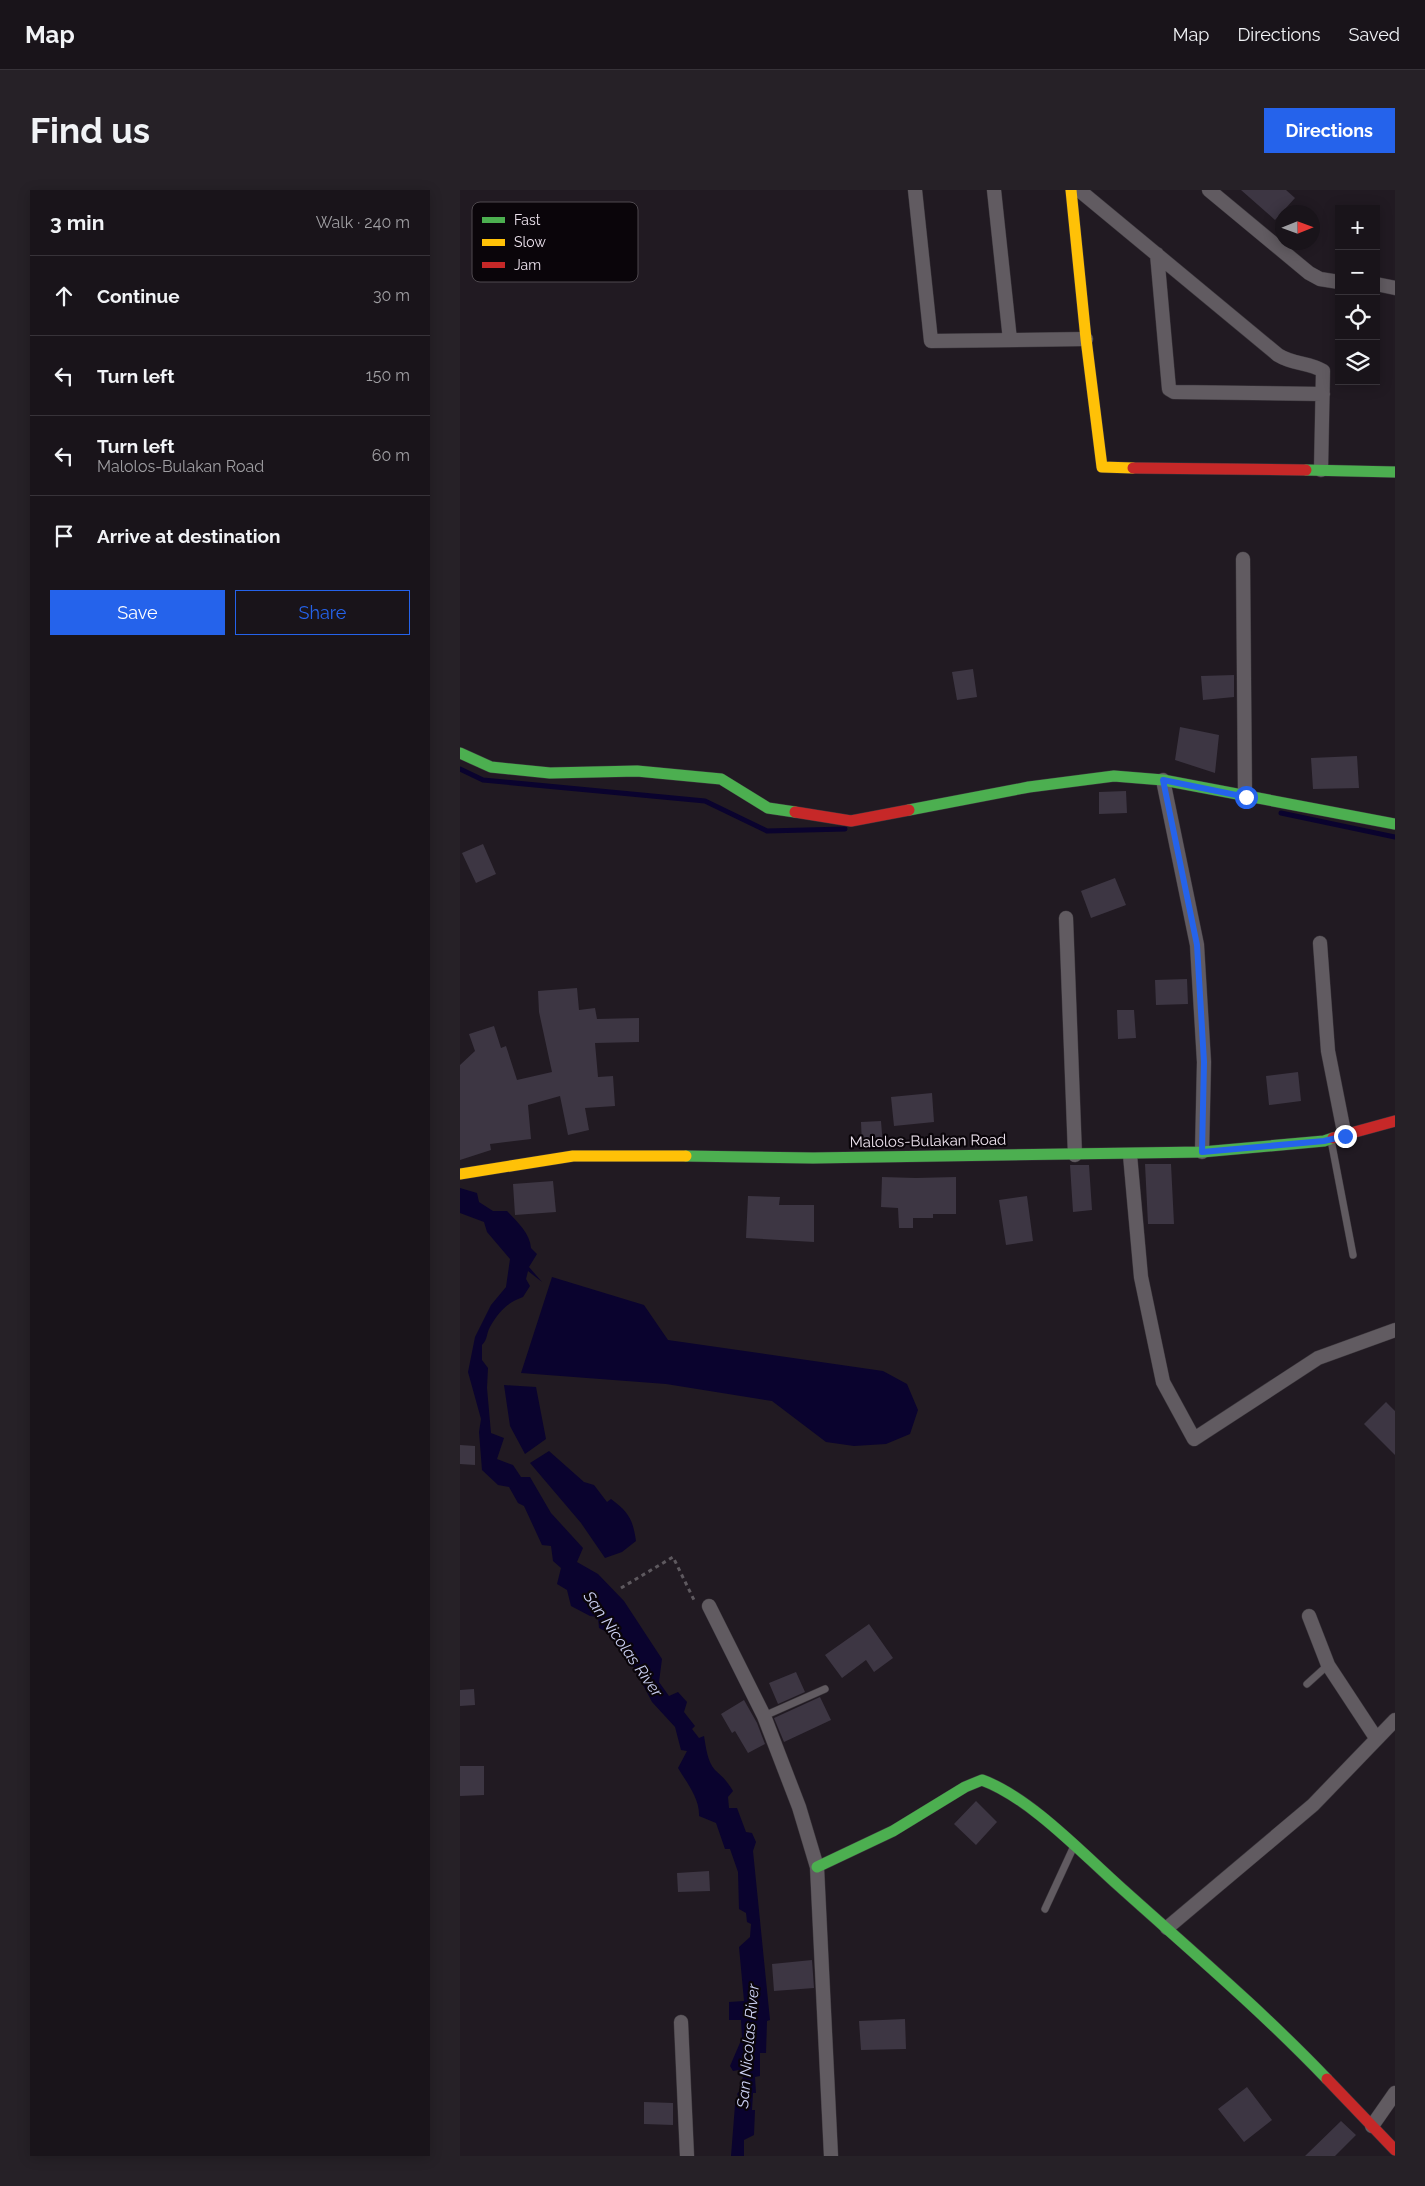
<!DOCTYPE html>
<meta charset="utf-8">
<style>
body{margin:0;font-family:Raleway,sans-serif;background:#262127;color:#f1f3f6}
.controls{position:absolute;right:15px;top:15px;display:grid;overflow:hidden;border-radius:0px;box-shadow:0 2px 12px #0003}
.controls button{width:45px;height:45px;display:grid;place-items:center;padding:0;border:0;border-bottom:1px solid #373339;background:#19141a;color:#f1f3f6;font:25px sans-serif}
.compass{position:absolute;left:815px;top:15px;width:45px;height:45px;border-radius:50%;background:#19141a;box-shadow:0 2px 12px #0003;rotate:89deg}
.stop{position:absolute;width:15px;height:15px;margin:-11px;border:4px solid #2563eb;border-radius:50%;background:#fff}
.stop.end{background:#2563eb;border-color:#fff;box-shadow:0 1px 5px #0008}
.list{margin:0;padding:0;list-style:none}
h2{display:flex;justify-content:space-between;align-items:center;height:65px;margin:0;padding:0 20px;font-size:21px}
h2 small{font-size:16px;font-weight:400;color:#9f9ea2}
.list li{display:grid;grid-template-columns:32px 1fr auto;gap:15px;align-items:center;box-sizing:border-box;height:80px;padding:0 20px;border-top:1px solid #373339}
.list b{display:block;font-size:19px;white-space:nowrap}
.list p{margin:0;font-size:16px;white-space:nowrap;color:#9f9ea2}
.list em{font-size:16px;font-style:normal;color:#9f9ea2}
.actions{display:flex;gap:10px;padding:15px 20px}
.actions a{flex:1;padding:11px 0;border:1px solid #2563eb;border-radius:0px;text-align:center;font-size:18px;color:#2563eb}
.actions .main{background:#2563eb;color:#fff}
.icon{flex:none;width:28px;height:28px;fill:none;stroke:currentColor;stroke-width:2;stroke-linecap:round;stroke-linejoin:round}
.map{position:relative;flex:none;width:935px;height:1966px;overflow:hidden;border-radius:0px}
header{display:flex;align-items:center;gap:30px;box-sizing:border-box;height:70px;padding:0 25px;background:#19141a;border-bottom:1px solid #373339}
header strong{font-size:24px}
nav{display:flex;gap:28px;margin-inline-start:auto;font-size:18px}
.intro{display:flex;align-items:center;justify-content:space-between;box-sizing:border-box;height:120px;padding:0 30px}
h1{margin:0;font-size:35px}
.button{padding:12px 22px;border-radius:0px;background:#2563eb;color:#fff;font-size:18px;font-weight:700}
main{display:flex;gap:30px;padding:0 30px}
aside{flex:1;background:#19141a;border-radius:0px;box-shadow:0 2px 12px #0003}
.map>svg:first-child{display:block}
</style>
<header>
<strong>Map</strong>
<nav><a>Map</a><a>Directions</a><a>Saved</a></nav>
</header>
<div class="intro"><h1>Find us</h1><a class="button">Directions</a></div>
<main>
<aside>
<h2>3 min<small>Walk · 240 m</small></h2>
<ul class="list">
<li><svg class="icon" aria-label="ahead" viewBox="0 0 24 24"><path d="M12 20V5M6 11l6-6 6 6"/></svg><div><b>Continue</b></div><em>30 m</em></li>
<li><svg class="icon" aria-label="left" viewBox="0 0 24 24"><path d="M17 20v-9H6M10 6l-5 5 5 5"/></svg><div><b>Turn left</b></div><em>150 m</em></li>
<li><svg class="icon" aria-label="left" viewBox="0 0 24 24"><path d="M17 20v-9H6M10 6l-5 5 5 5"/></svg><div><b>Turn left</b><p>Malolos-Bulakan Road</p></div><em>60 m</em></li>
<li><svg class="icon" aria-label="arrive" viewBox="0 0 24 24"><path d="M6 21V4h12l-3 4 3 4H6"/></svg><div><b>Arrive at destination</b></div></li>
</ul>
<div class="actions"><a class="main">Save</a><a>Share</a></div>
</aside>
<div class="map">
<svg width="935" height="1966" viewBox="0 0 935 1966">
<rect width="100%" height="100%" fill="#211a22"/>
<path fill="#0a032e" d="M0,998L17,1003L19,1012L33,1021H47C57,1032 70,1043 71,1058L77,1064L69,1077L82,1092L68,1081L66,1089L70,1096L63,1107C47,1113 39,1121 30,1137C26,1144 28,1149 22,1155V1170L28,1178L27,1198L31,1243L44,1248L37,1269L53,1275L61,1287H70L91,1323L123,1358L117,1372L138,1384L164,1411L202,1469L199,1492L209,1506L218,1502L227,1512L224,1522L235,1536L232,1539L239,1548L244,1546C246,1557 247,1571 255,1580C263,1587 267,1591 273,1601L268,1607L269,1618H277L286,1642L292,1643L296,1652L293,1661L310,1830L307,1831L306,1863H300V1886L295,1887L296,1903H293L292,1920H295L294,1945L284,1950V1966H271L275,1915L280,1910L277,1904L281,1899L280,1895L283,1887L279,1880L273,1881L270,1876L282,1848L281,1830H269V1812L284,1811L279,1757L290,1747L291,1734L287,1732L286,1723L279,1719L278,1682L270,1659H265L256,1633L239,1626C240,1609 227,1593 218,1578L227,1561L221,1560L215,1537L192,1512L174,1478L149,1443L139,1438L138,1427L130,1426L111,1416L107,1400L97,1394L101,1378L93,1371L91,1356L82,1355L64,1316L58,1313L49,1297L38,1295L22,1280L19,1242L21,1229L8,1182L15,1147L31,1115L46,1097L50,1069L27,1042L24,1032L0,1023Z
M92,1087L184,1115L208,1150L423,1181L447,1194L458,1220L450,1244L426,1254L394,1256L366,1252L312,1211L206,1194L61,1183Z
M44,1195L76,1197L86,1249L65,1264L50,1236Z
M89,1261L124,1292L134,1295L147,1312L151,1309C169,1322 173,1330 176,1351L162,1362L145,1368L121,1333L70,1273Z"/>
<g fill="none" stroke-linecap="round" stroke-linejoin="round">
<path stroke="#0a032e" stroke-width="5" d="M0,579L23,590L245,611L307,641L385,639
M821,623L935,647"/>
</g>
<path fill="#3d3643" d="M781,0H826L835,8L815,30Z
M513,479L517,507L497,510L492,482Z
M774,485V507L743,510L741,486Z
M720,537L759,545L755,583L715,570Z
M897,566L899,598L853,599L851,568Z
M666,601L667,623L639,624V602Z
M23,654L36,684L16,693L2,663Z
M655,688L666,715L631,728L621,701Z
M727,789L728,814L696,815L695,790Z
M117,798L119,820L135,818L137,829L179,828V852L135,853L138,887L153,886L155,916L125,918L129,940L108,945L100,906L68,915L71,949L30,954L31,960L0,970V875L15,861L9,844L34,836L41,858L46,856L57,890L92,882L79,822L78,801Z
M657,820H674L676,848L658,849Z
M838,882L841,911L809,915L806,886Z
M472,903L474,932L434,936L431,907Z
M421,931L423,956H402L401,932Z
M685,974H711L714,1034H688Z
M610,975H629L632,1020L613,1022Z
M422,987L456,988L496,987V1024H473V1028H453V1038H439L438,1018L421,1017Z
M93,991L96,1022L55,1025L53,994Z
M288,1006L320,1007L319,1015H354V1052L286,1048Z
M567,1006L573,1051L546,1055L539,1010Z
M926,1212L935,1221V1265L904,1234Z
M0,1255L15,1256V1275L0,1274Z
M409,1434L433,1468L414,1482L406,1470L382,1488L365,1465Z
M336,1482L345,1502L318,1514L309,1493Z
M14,1499L15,1515L0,1516V1500Z
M360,1507L371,1530L324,1552L314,1528Z
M284,1510L297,1533L305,1554L288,1563L275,1541L272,1543L261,1524Z
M0,1576H24V1605L0,1606Z
M516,1611L537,1632L516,1655L494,1634Z
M249,1681L250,1701L218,1702L217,1683Z
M352,1770L354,1798L314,1801L312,1774Z
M445,1829L446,1859L401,1860L399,1831Z
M787,1897L812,1930L784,1952L758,1919Z
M184,1912L213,1913V1935L184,1934Z
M881,1931L896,1945L875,1966H845Z"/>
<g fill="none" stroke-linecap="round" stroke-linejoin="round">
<defs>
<path id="lane" d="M871,950L893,1065
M847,1494L868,1475
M304,1526L365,1499
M585,1719L614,1656"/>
<path id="street" d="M455,0L471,151L626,149
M534,0L550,150
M619,0L818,165C834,175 849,172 863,181L861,280
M749,0L849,83L860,89L879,92
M697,64L709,199L714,202L863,204
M916,94L935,98
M783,369L785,607
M703,590L737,755L744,872L742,962
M606,728L615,965
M860,753L868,861L885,947
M670,965L681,1087L703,1192L734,1249L858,1168L935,1140
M249,1416L304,1526L339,1617L357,1677L371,1966
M849,1426L868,1475L916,1548
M707,1738L853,1615L935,1530
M221,1832L227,1966
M912,1936L935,1903"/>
<path id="fast" d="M846,280L935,282
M0,563L31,577L90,583L177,581L261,589L308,618L335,622
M449,620L569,597L654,586L703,590L935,634
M226,966L353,968L742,962L864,951L873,948
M357,1677L433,1641L505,1597L522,1590C569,1607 621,1662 659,1696C729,1759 801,1820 867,1889"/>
<path id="slow" d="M611,0L626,149L642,277L673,278
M0,984L113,966H226"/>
<path id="jam" d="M673,278L846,280
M335,622L391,631L449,620
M873,948L935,931
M867,1889L935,1960"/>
</defs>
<use href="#lane" stroke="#3b363c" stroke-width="8"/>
<use href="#street" stroke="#3b363c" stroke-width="15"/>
<use href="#fast" stroke="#3b363c" stroke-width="12"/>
<use href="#slow" stroke="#3b363c" stroke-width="12"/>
<use href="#jam" stroke="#3b363c" stroke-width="12"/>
<path stroke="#5e595f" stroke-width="3" stroke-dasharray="4 4" stroke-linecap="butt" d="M161,1398L213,1367L235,1412"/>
<use href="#lane" stroke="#615b61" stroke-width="7"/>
<use href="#street" stroke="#615b61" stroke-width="14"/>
<use href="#fast" stroke="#4caf50" stroke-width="11"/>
<use href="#slow" stroke="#ffc107" stroke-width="11"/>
<use href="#jam" stroke="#c62828" stroke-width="11"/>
</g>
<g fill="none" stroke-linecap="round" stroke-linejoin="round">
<path stroke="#2563eb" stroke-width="6" d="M786,607L703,590L737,755L744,872L742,962L864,951L885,946"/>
</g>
<g text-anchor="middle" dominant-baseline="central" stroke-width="4.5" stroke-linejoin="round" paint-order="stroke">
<g font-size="15" fill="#ede3ee" stroke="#0a050a">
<text transform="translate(468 951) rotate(-1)">Malolos-Bulakan Road</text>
</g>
<g font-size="16" font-style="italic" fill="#cacff1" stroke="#0a050a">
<text transform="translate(163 1454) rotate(55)">San Nicolas River</text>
<text transform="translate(288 1856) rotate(-85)">San Nicolas River</text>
</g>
</g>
<rect x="12" y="12" width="166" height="80" rx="8" fill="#0a050a" stroke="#4e484e" stroke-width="1"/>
<rect x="22" y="27" width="23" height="6" fill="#4caf50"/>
<rect x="22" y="49" width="23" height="7" fill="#ffc107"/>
<rect x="22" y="72" width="23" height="6" fill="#c62828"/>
<g font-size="14" fill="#ede3ee">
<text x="54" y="35">Fast</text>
<text x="54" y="57">Slow</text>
<text x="54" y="80">Jam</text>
</g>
</svg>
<div class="controls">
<button>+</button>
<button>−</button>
<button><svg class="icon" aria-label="locate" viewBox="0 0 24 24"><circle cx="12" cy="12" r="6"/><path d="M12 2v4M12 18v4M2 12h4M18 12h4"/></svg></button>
<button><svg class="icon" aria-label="layers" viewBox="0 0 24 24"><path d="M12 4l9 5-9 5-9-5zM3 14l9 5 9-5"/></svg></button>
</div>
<svg class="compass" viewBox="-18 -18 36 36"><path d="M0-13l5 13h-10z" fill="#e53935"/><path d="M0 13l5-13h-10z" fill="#9f9ea2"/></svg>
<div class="stop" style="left:786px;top:607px"></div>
<div class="stop end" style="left:885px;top:946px"></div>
</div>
</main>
